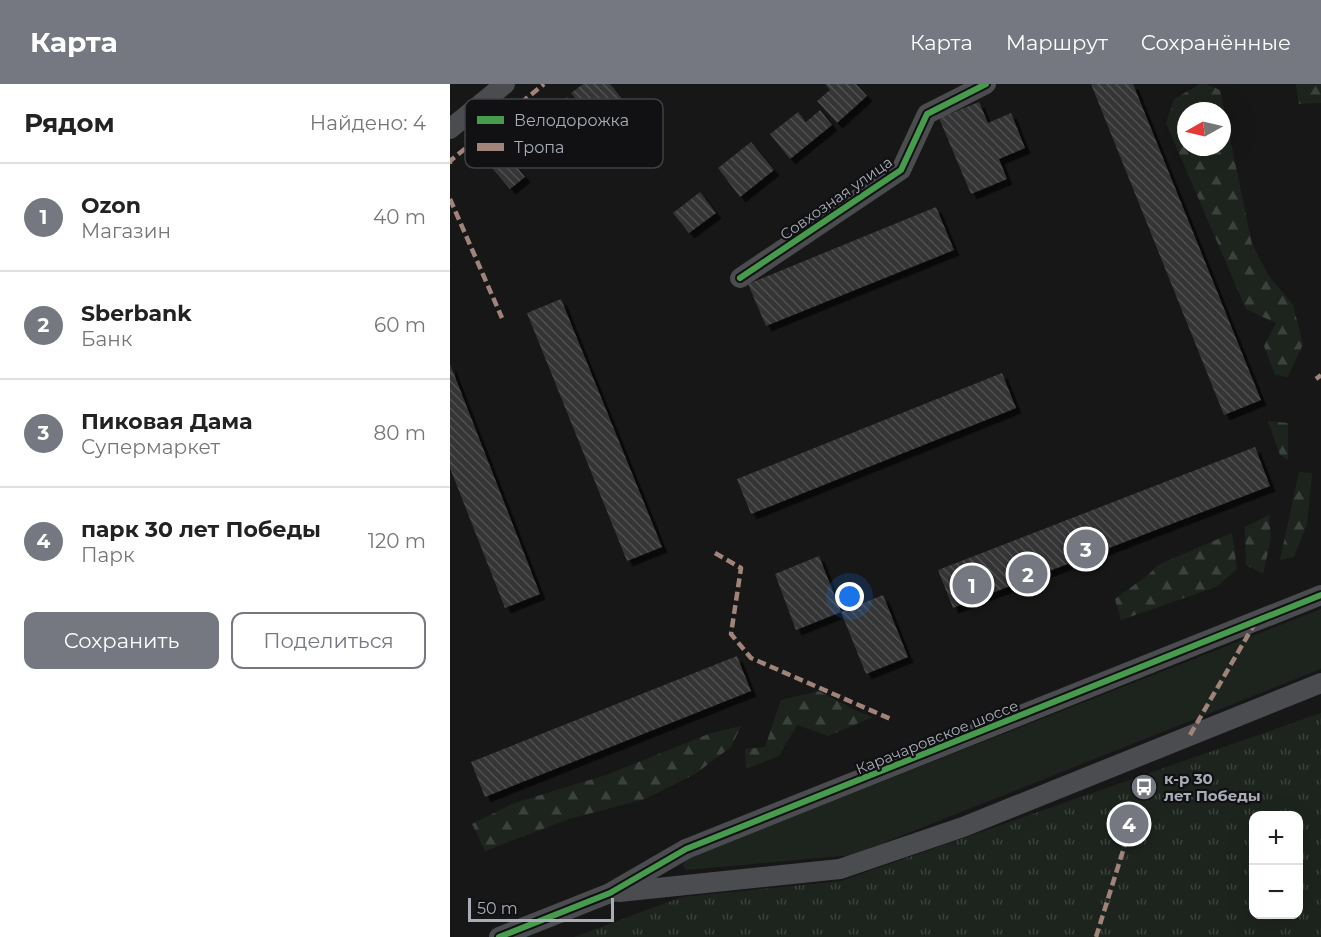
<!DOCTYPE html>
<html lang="ru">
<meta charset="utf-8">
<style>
body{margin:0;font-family:Montserrat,sans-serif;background:#f2f2f2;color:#222}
.controls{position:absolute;right:18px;bottom:18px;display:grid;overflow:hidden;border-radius:12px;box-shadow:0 6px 24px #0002}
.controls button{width:54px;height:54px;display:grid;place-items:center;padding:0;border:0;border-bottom:2px solid #e0e0e0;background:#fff;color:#222;font:30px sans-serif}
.compass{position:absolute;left:727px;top:18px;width:54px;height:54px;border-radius:50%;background:#fff;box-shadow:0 6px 24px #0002;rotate:262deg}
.scale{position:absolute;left:18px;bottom:15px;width:146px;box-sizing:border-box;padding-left:6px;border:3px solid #a8adb8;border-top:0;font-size:16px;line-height:21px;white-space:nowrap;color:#a8adb8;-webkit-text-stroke:4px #111113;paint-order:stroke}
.you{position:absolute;left:400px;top:513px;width:21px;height:21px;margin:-15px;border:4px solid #fff;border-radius:50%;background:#1a73e8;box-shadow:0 0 0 9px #1a73e833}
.badge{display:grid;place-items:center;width:39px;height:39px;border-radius:50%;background:#757880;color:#fff;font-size:20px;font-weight:700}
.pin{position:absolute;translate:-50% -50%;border:3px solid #fff;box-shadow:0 2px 6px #0006}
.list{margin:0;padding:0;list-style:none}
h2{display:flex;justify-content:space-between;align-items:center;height:78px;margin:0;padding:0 24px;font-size:26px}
h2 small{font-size:20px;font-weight:400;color:#767676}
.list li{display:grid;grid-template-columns:39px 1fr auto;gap:18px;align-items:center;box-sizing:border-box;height:108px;padding:0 24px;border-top:2px solid #e0e0e0}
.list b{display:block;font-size:22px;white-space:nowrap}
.list p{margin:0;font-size:20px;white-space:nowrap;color:#767676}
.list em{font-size:20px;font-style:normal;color:#767676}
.actions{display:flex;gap:12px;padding:18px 24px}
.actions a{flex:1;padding:14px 0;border:2px solid #757880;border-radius:12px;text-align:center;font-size:21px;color:#757880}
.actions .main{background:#757880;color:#fff}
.map{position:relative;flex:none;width:871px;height:853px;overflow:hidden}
header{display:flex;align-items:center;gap:36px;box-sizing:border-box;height:84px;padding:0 30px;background:#757880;color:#fff}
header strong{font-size:28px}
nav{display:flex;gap:33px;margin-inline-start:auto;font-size:21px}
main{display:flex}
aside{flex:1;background:#fff}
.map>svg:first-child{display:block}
</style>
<header>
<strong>Карта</strong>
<nav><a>Карта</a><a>Маршрут</a><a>Сохранённые</a></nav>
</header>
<main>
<aside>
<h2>Рядом<small>Найдено: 4</small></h2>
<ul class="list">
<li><span class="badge">1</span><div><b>Ozon</b><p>Магазин</p></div><em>40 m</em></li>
<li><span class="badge">2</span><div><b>Sberbank</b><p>Банк</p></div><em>60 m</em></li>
<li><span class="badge">3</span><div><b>Пиковая Дама</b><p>Супермаркет</p></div><em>80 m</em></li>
<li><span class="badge">4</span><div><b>парк 30 лет Победы</b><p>Парк</p></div><em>120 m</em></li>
</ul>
<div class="actions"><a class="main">Сохранить</a><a>Поделиться</a></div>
</aside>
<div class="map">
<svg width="871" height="853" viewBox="0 0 871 853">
<defs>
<pattern id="forest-firs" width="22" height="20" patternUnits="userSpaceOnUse" patternTransform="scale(1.5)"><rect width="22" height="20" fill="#1d241e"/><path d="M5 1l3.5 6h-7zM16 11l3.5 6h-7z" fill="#3b413d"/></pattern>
<pattern id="park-tufts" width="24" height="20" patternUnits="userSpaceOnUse" patternTransform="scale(1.5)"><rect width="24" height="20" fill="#1d241e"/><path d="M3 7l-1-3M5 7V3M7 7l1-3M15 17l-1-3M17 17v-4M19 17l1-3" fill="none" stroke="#3b413d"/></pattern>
<pattern id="building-back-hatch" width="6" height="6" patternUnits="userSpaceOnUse" patternTransform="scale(1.5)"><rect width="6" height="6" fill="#353536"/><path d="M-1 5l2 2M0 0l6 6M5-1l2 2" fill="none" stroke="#4f5051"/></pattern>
<filter id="shadow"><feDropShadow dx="5.5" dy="5.5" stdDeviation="0" flood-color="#0009"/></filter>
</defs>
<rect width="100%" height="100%" fill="#171717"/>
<path fill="#1d241e" d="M871,525V585L403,771L236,786L233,782L236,775Z"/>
<path fill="url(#forest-firs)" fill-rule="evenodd" d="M750,0H756L770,6L802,160L818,191L843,221L853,260L838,293L825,291L814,262L826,239L796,225L716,39L724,15ZM736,27H772V63H736Z
M846,0H871V19L849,20Z
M818,337L838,339V376L830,371Z
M849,388L862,389L857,440L844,473L830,476Z
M819,431L821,454L813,490L796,481L795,443Z
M782,449L787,485L766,503L671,536L665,515L698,491L708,481Z
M369,607L407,627L423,633L378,652L347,641L329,672L296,685L295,665L315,663L331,616Z
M291,642L281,663L245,690L195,715L119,735L35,767L22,740L64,719L156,691L261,649Z"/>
<path fill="url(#park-tufts)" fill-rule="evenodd" d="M871,629V853H124L232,813L391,797ZM804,732H848V830H804Z"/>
<path fill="url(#building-back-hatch)" filter="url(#shadow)" d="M133,0H160L175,18L147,40L121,9Z
M375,0H406L417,12L387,39L367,17L380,6Z
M641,0H683L811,316L774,331Z
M117,13L133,32L119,43L131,57L104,79L77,45Z
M529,18L538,39L561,29L575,64L549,75L557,95L521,110L489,34Z
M370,26L382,41L340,75L320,50L348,28L356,38Z
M301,58L324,86L290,113L268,84Z
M51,64L75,93L60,105L36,77Z
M250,108L266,129L239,149L223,129Z
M486,123L504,166L316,242L298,200Z
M111,215L212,463L177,477L77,229Z
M0,280L90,510L55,524L0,384Z
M552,289L566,324L301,430L287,395Z
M805,363L820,402L503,524L488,486Z
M369,472L391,528L346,546L325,490Z
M433,511L458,573L416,590L391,528Z
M287,572L301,607L35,713L21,678Z"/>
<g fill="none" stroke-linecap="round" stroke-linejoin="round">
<path stroke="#4b4c50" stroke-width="20" d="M0,45L55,0
M290,194L451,86L477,30L536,0
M169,808L390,785L513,743L871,599
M49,853L160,809L236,765L871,511"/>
<path stroke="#a18479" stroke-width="4.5" stroke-dasharray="9 4.5" stroke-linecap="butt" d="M0,80V77L94,0
M0,115L52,234
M866,295L871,291
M265,469L291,484L281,550L301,574L443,636
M740,651L805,539
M646,853L682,738"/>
<defs>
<path id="cycleway" d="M290,194L451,86L477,30L536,0
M49,853L160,809L236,765L871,511"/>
</defs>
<use href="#cycleway" stroke="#111113" stroke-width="10"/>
<use href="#cycleway" stroke="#469c4c" stroke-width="6"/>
</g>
<defs>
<symbol id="bus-disc" viewBox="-11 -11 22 22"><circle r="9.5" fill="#757880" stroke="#111113"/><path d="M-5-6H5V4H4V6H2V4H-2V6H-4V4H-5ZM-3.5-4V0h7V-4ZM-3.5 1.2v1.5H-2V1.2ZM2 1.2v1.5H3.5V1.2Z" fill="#fff"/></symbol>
</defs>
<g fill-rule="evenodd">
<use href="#bus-disc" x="679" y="688" width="30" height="30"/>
</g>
<g text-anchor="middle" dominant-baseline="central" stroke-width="4.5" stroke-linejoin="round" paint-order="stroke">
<g font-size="15" fill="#a8adb8" stroke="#111113">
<text transform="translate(386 114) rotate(-35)">Совхозная улица</text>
<text transform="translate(487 653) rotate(-22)">Карачаровское шоссе</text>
</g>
<g font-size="15" font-weight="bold" fill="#a8adb8" stroke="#111113" text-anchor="start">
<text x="714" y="694">к-р 30<tspan x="714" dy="17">лет Победы</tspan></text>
</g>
</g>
<rect x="15" y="15" width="198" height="69" rx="9" fill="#111113" stroke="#3e4045" stroke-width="1.5"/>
<rect x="27" y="32" width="27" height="8" fill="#469c4c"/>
<rect x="27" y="59" width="27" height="8" fill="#a18479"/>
<g font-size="16" fill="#a8adb8">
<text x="64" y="42">Велодорожка</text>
<text x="64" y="69">Тропа</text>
</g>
</svg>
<div class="controls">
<button>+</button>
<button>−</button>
</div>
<svg class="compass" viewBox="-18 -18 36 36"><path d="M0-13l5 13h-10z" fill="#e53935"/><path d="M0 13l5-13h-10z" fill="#767676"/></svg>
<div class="scale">50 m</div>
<div class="you"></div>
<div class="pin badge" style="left:522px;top:501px">1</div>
<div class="pin badge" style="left:578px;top:490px">2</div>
<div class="pin badge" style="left:636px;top:465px">3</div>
<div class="pin badge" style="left:679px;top:740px">4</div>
</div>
</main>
